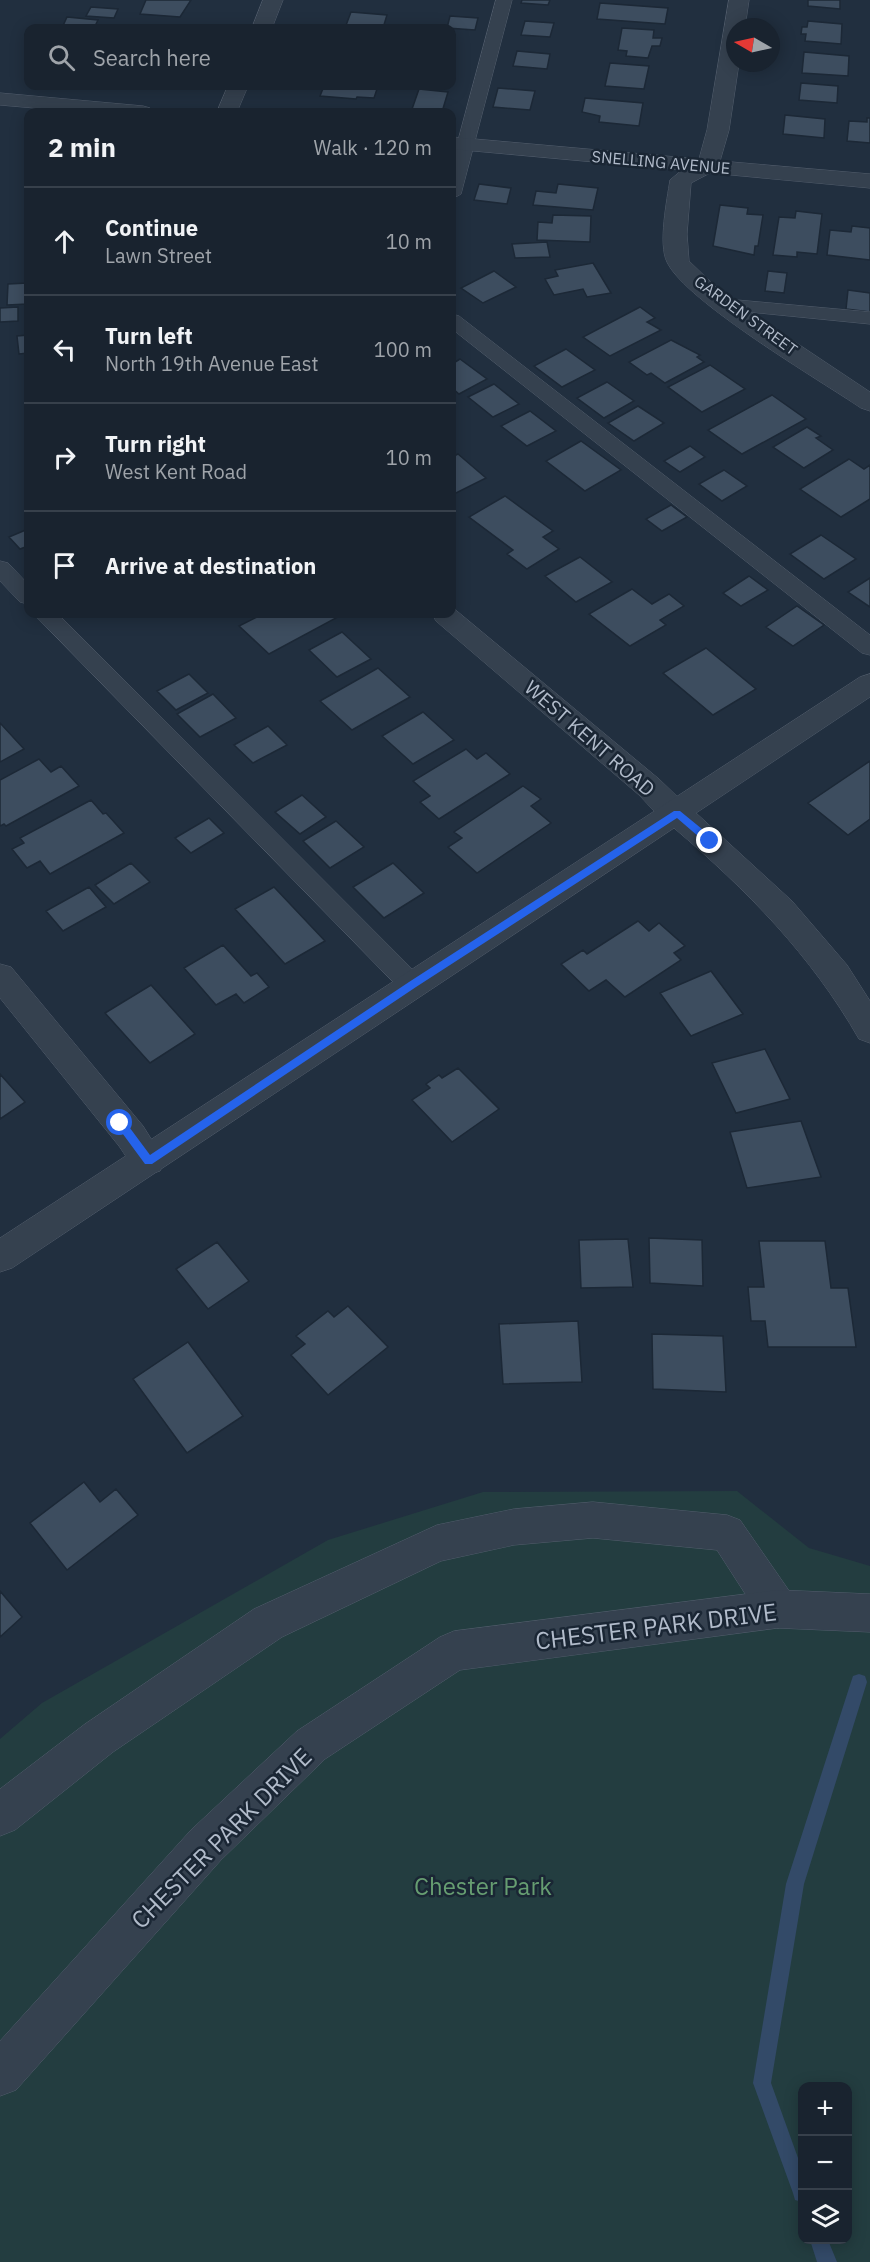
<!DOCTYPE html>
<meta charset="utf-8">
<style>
body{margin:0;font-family:"IBM Plex Sans",sans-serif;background:#222b37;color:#f1f3f6}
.controls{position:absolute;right:18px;bottom:18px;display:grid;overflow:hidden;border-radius:12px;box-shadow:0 3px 15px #0003}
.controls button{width:54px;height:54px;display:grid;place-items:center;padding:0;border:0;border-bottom:2px solid #37404b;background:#19232f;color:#f1f3f6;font:30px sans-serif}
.compass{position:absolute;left:726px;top:18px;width:54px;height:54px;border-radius:50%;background:#19232f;box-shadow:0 3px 15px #0003;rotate:279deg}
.stop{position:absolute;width:18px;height:18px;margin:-14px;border:4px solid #2563eb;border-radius:50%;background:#fff}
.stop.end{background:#2563eb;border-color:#fff;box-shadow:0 2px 6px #0008}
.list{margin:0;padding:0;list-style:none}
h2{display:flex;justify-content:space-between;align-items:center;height:78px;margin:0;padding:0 24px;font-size:26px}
h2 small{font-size:20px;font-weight:400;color:#9fa4aa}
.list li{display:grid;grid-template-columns:39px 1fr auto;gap:18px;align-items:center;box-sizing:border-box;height:108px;padding:0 24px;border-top:2px solid #37404b}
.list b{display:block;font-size:22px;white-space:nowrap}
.list p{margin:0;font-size:20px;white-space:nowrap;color:#9fa4aa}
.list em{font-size:20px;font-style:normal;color:#9fa4aa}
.icon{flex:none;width:33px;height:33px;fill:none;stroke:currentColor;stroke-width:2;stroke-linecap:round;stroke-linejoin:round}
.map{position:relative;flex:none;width:870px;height:2262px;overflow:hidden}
.search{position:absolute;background:#19232f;box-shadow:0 3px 15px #0003;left:24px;top:24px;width:432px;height:66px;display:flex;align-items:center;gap:15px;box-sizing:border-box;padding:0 21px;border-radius:12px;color:#9fa4aa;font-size:22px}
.panel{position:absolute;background:#19232f;box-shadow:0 3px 15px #0003;left:24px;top:108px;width:432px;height:510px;border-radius:12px}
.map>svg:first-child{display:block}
</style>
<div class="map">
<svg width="870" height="2262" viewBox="0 0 870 2262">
<rect width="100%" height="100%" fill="#212f3f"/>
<path fill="#233d40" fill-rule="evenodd" d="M737,1491L809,1548L870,1566V2262H0V1739L42,1703L328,1540L483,1492ZM802,2086H848V2240H802Z"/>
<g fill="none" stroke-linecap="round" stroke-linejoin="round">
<path fill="#334a68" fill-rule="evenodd" d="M859,1674L865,1676L867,1682L804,1884L771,2083L802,2169V2202L795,2200L793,2193L753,2083L786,1884L851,1682L853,1676Z
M810,2240H828L837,2262H817Z"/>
</g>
<path fill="#3d4d5f" stroke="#1c2836" stroke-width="1.5" d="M146,0H191L180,17L140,14Z
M522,0H550L548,5L521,3Z
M808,0H840V9L808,6Z
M600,3L668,8L665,24L597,19Z
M91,7L118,9L114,18L86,16Z
M351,12L387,15L383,28H345Z
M450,16L478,18L475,30L447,28Z
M67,17L98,20L94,28H62Z
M525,21L554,23L550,37L521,35Z
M808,21L842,24L841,44L805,41L806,34H801L802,27H807Z
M622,28L654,30L653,38H662L660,46H652L648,58L626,56L627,51L618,50Z
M517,51L550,54L547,69L513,66Z
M804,52L849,56L848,76L802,73Z
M610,63L649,66L644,89L605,86Z
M801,83L838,86L837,103L799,100Z
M324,86H378L374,98L357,97L356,99L320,96Z
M498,88L535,91L530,110L493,107Z
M419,89L448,92L442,112H411Z
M585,98L643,103L639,126L599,122L600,116L582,112Z
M785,115L825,119L824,138L783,134Z
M867,118H870V143L847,141L849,121L867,122Z
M479,184L511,188L507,204L474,200Z
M558,184L598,188L593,210L533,205L536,191L556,193Z
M720,205L748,208L747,214L763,215L758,246H755L754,255L713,246Z
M796,211L822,214L817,254L797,252V257L773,255L779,217L795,218Z
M553,215L591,216L590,242L537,240L538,222L552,223Z
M852,226L870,228V260L827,255L830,230L851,232Z
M547,242L550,257L515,258L512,244Z
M593,263L611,293L587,297L583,289L554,295L545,279L558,276L555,270Z
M494,271L516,287L483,303L461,288Z
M768,271L787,273L784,293L765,291Z
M28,283V304L7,305L8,284Z
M848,290L870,293V312L846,309Z
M18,307V321L0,322V308Z
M640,307L655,318L647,322L661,330L610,356L583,337Z
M27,325H28V353L19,354L17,336L28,335Z
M671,340L700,355L697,357L704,362L665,383L651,373L647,375L629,362Z
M566,349L595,370L562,387L534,366Z
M460,359L487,379L459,394L452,388V364Z
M710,365L745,389L702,412L668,387Z
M607,382L634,401L604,418L577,398Z
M494,384L519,404L493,417L468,397Z
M772,395L806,419L742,454L708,430Z
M638,406L664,423L634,441L608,423Z
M530,411L556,431L527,446L501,426Z
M807,427L821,436L816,438L833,450L804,468L773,447Z
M581,441L621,470L585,491L546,461Z
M690,446L705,457L680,472L664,461Z
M458,454L486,478L452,495V457Z
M849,459L864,469L870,465V499L841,517L800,489Z
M724,470L747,486L722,501L699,484Z
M505,496L553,531L543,537L559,549L527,569L507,554L513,550L469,517Z
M671,505L687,517L662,531L646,519Z
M28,529V546L20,549L9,537Z
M821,535L856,559L824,579L790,554Z
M580,557L612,582L576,602L545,576Z
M749,576L768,590L741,606L723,593Z
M870,578V607L848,592Z
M632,589L652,604L669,594L684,606L660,620L666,625L630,646L589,614Z
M797,606L824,625L793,646L766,627Z
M263,614H331L336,618L269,654L239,626Z
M342,632L371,659L337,677L309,650Z
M706,648L756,689L713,715L663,673Z
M378,668L410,697L352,730L320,701Z
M189,674L208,693L176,710L157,691Z
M213,694L236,718L200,737L177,714Z
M423,712L454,740L413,764L382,736Z
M0,723L24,749L0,762Z
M268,726L287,745L253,763L234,745Z
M466,749L477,759L486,753L510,774L439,819L420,802L430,796L413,781Z
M39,759L51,772L61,766L79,786L6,826L4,824L0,826V780Z
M870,761V819L848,835L808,803Z
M523,786L541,799L531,806L551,823L477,873L448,847L462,838L454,832Z
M302,795L326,817L300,834L275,812Z
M91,800L103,814L106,813L124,833L50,874L40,861L27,868L12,849L24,843L20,838Z
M209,818L224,833L191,853L175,838Z
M336,821L364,847L330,868L303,841Z
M131,863L150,882L114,904L95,885Z
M393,863L424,893L384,918L353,887Z
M89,887L106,907L63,931L46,911Z
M274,887L325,941L285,964L235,909Z
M638,921L649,931L659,923L685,946L674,953L681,960L625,997L606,980L589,991L561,964L583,950L587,954Z
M223,945L251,976L257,973L269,987L244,1003L236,994L216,1005L184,968Z
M711,971L743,1014L691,1036L660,993Z
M151,985L195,1034L150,1063L105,1013Z
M765,1049L790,1099L736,1113L712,1063Z
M458,1068L499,1109L452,1142L412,1100L430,1088L426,1084L439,1075L442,1078Z
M0,1074L25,1102L0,1119Z
M801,1121L821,1177L747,1188L730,1132Z
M649,1238L702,1240L703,1286L650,1283Z
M628,1239L633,1287L581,1288L579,1240Z
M759,1241H825L831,1288H848L856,1347H768L765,1321H751L748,1287H764Z
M217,1242L249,1281L208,1309L176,1269Z
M348,1306L388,1347L328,1395L291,1355L305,1344L296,1336L328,1311L334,1317Z
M578,1321L582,1382L503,1384L499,1324Z
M652,1334L723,1336L726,1392L653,1389Z
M188,1342L243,1416L187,1453L133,1379Z
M84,1482L100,1502L116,1489L138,1515L67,1570L30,1523Z
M0,1591L22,1617L0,1637Z"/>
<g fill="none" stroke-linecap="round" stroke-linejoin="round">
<defs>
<path id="service" d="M496,0H512L461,194L452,199V163Z
M726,299L870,312V324L719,309L717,305L719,301Z
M452,314L459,316L870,635V655L862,653L452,329Z
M0,561L8,563L28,584V604L20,602L0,581Z
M34,614H58L421,978L425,985L421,992L412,995L403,992Z"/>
<path id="minor" d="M263,0H283L272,28H252Z
M729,0H749L745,27H735V63H739L729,130L720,161L870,174V188L710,173L691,183L687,234L689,261L717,288L744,308L870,392V411L861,408C821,381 685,301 667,262C658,244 667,200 670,180L682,170L452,149V137L699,159L707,130Z
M228,86H248L237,112H217Z
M0,93L143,106L150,108L153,112H80L0,105Z
M452,607L659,779L687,806L692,814L687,822C666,829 653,809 639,795L436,621L432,614H452Z
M0,964L11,967L143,1126L165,1161L160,1171C137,1179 131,1163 119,1146L0,998Z
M593,1502L727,1515L740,1520L792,1595L797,1609L792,1623L778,1628L764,1623L717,1550L593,1538L514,1545L441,1561L282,1637L113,1752L15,1830L0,1836V1789L85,1724L254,1609L437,1525L514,1509Z"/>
<path id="tertiary" d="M870,674V697L696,813L792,901L847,965L870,1001V1043L859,1039C811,955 747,890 674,828L12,1268L0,1272V1238L860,677Z
M778,1590L870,1594V1632L778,1628L460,1670L325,1759L221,1860L16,2090L0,2096V2041L191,1830L297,1731L440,1637L454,1631Z"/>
</defs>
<use href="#service" stroke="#535e6d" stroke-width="1"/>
<use href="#minor" stroke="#535e6d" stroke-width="1"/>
<use href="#tertiary" stroke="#535e6d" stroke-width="1"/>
<use href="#service" fill="#35414f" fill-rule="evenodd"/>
<use href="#minor" fill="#35414f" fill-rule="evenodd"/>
<use href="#tertiary" fill="#35414f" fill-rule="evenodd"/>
</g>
<path fill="#2563eb" d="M674,811H680L713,838V843H706L677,818L416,987L152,1164H145L117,1126V1120H124L150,1155L409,982Z"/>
<g text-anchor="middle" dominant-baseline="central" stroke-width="5" stroke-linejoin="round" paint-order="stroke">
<g font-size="16" fill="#b1bbca" stroke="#1a2634">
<text transform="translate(661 162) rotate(5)">SNELLING AVENUE</text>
<text transform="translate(746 315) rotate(36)">GARDEN STREET</text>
</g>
<g font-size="20" fill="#b1bbca" stroke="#1a2634">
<text transform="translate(590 738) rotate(41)">WEST KENT ROAD</text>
</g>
<g font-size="24" fill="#b1bbca" stroke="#1a2634">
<text transform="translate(656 1626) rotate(-7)">CHESTER PARK DRIVE</text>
<text transform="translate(221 1838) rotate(-45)">CHESTER PARK DRIVE</text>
</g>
<g font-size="24" fill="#669d71" stroke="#1a2634">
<text x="483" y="1886">Chester Park</text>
</g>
</g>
</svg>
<div class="controls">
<button>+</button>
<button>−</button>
<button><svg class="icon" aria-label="layers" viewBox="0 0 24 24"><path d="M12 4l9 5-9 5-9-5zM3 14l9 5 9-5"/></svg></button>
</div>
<svg class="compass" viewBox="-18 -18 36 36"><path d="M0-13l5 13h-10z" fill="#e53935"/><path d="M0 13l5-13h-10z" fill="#9fa4aa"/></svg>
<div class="stop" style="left:120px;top:1123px"></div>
<div class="stop end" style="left:710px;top:841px"></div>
<div class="search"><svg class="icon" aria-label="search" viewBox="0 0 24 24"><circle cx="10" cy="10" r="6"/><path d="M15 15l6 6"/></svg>Search here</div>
<section class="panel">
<h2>2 min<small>Walk · 120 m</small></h2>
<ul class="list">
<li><svg class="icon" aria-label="ahead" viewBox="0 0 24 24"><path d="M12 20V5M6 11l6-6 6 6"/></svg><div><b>Continue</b><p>Lawn Street</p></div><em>10 m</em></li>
<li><svg class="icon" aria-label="left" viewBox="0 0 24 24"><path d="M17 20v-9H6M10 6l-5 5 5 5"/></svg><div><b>Turn left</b><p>North 19th Avenue East</p></div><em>100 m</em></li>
<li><svg class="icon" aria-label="right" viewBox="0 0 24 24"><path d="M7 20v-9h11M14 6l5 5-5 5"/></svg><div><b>Turn right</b><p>West Kent Road</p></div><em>10 m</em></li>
<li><svg class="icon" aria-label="arrive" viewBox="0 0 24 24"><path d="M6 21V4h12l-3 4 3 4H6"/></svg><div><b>Arrive at destination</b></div></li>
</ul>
</section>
</div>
